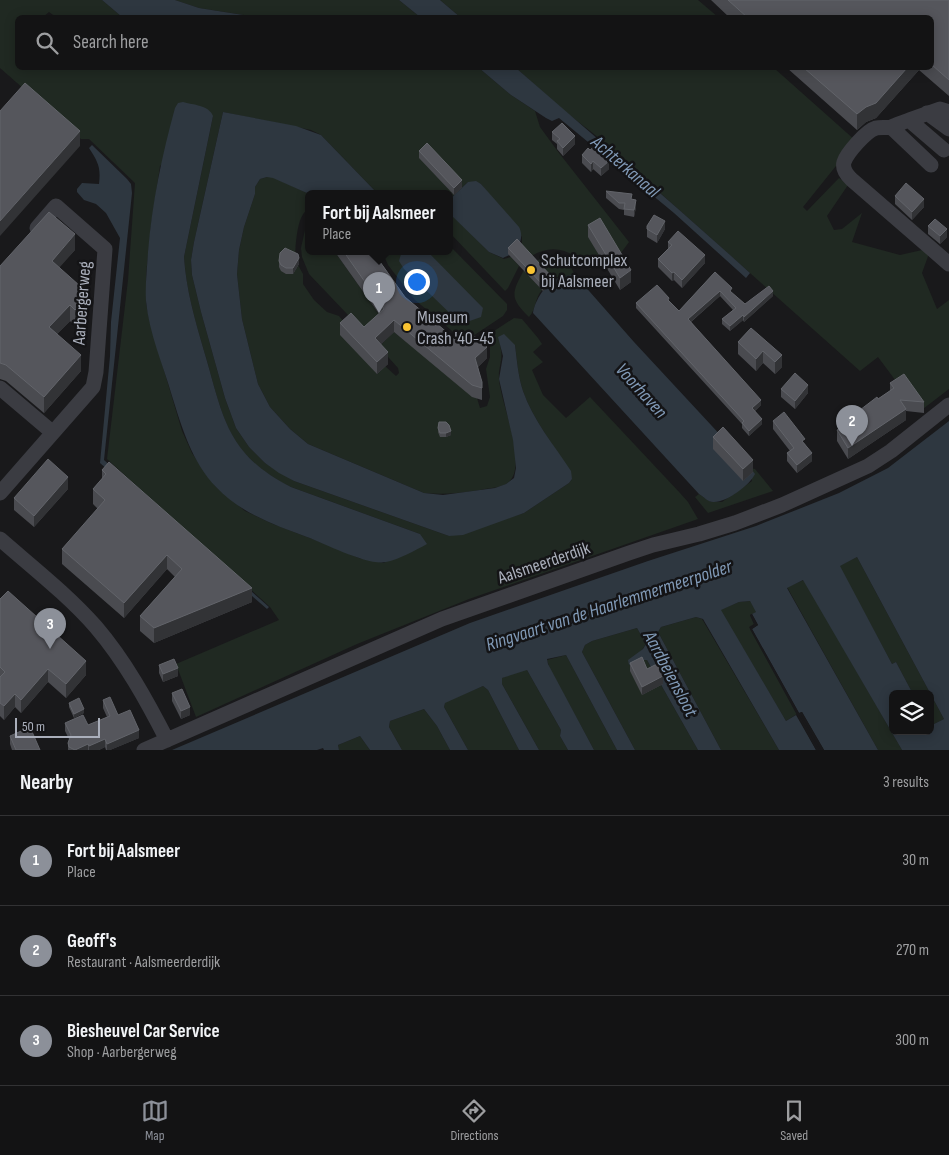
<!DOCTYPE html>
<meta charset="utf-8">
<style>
body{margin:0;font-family:"Sofia Sans Condensed",sans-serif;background:#202022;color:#f1f3f6}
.controls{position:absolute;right:15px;bottom:15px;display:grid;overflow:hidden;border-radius:8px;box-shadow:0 2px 12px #0003}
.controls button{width:45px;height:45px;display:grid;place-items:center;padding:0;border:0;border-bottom:1px solid #323234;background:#131314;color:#f1f3f6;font:25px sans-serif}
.scale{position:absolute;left:15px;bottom:12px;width:85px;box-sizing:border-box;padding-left:5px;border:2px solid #aaafbb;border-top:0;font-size:14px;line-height:18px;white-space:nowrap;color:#aaafbb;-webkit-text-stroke:4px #141416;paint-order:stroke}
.you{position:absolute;left:416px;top:281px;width:18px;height:18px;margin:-12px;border:4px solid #fff;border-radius:50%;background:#1a73e8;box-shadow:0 0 0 8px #1a73e833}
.badge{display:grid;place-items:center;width:32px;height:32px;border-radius:50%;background:#8c9099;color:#fff;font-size:16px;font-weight:700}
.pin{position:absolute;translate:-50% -41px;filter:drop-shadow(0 1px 2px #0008)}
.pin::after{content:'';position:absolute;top:26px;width:18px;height:15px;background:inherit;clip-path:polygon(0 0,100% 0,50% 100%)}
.popup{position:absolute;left:305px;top:190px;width:148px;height:65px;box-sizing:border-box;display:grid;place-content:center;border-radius:8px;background:#131314;filter:drop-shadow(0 1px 4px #0005);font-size:16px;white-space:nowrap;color:#9d9ea0}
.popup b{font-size:19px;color:#f1f3f6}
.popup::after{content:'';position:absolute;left:50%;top:100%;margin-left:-10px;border:10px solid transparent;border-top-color:#131314}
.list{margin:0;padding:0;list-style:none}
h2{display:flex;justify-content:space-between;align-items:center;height:65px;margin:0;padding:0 20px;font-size:21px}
h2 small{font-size:16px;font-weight:400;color:#9d9ea0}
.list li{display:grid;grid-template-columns:32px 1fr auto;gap:15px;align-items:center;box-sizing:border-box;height:90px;padding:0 20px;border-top:1px solid #323234}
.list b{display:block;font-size:19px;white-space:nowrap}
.list p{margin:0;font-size:16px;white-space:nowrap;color:#9d9ea0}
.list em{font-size:16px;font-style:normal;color:#9d9ea0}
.icon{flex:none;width:28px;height:28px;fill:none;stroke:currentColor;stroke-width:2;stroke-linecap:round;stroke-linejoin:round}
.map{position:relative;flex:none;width:949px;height:750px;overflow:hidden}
.search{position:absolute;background:#131314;box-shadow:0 2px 12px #0003;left:15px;right:15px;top:15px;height:55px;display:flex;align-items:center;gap:12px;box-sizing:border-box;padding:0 18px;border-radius:8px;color:#9d9ea0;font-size:19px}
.sheet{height:335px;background:#131314}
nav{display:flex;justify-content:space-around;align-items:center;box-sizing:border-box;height:70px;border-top:1px solid #323234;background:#131314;font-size:14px;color:#9d9ea0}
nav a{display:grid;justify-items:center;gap:2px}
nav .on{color:#8c9099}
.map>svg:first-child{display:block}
</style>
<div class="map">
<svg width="949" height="750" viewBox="0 0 949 750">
<rect width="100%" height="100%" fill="#19191b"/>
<path fill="#202922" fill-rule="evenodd" d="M0,0H102L122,17H56L49,12L43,17L18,18V68H479L511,95L535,111L540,127L559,153L629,242L618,257L600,228L588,235L602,261L590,269C571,249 552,242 528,258L519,246L522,243V237L481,184L476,182H468L449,200V194H378L321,135L311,130L223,112L194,242L191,260L192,275L201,312L225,398L236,428L249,447L265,463L294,481L449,536L524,513L569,483L572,479C558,448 534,423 523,391C518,376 517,360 515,345H500C504,361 498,365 499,379C500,402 531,470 506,484C499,488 488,488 480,490C460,493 444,495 424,493L308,444L290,429L270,407L258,384L242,319L237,274L239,250L244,227L255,194V187L260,179L267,177H273L309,194V209C294,215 296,257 294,271L298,265L303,274V284L314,300L327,312L339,316L348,327L377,374L385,366L396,376L399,373L398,368L380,348L378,347L394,332L477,398L480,408L487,406L490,397L486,369L490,357V336L491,333L514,318L522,319L538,338L542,344L533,352L543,362L532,370L543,395L566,418L590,397L680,493L688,502L698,519L469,599L357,644L196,717L176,664L279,620L270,607L107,459L128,280L135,183L89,139H81L0,68ZM213,116L184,257C186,290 195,320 204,351C223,414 225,455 291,487L420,534L384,563L359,558L328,545L273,524L245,511L216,487L206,474L192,453L182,431L150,323L146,303V275L151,226L160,166Z
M175,0H399L420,17H256L199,8Z
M440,0H698L718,17H460Z
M516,68H774L856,141L803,207L807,211L839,178L848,185L827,216L834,230L842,229L862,213L852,242L900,255L931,248L922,273L937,309L949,300V389L919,412L878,357L860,371L594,134L563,110Z
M449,211L489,252L504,259L511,257L519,266L508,288L505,291L449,232Z
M309,226V252H335L384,321L368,336L309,274L302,257L301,248L305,230Z
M449,245L507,304V310L503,316L467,340L460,339L451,330L415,300L388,265L385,258L387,252H403L401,254L442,268L428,252H449Z
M548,256H557L567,260L575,275C568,274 562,279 556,277L551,282L531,263Z
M524,270L542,290C535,297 536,310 529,317C510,298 511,294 524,270Z
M750,468L755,469L773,491L708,513L695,497L699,494L711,502H722L752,481Z
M857,557L944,719L930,726V694H913L896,662L892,664L839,566Z
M804,580L902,750H878L787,587Z
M750,601L757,612L750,615L754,624L749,627L797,714L786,721L720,610L739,602Z
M696,617L702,619L779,750H721L658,632L661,627Z
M637,628L646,644C642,651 635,657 630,664L641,660H647L698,750H635L582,652L585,645L592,641Z
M566,655L617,750H594L550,669L547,660Z
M521,670H527L561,730L560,736L568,750H539L502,684V678Z
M483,686L488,690L519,750H468L444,707L445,702Z
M424,709L437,726L450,750H402L389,727L390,721Z
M360,736L370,750H339L338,745Z"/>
<path fill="#2e3740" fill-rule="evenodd" d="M102,0H175L199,8L256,17H122Z
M399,0H440L460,17H420Z
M479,68H516C594,136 673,203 750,273L746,278L674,213L559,118L552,121L546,118L511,95Z
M183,102C193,105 209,105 213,116L184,257C186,289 195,320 204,351C223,414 225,454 291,487L420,534L427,544C414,551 400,559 386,562C368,566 326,544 307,537C275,525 240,513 216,487C192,462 182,428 172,396C163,365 149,333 146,301C145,285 147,269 148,252C152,203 162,155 175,108L178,103Z
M223,112L296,126L321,135L378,194H309L273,178L267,177L260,179L255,187V194L244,227L239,250L237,274L242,319L258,384L270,407L290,429L308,444L424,493L443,495L495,488L506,484L514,478L516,468L513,440L499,379L503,356L498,337L504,334L515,345C517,360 518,376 523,391C533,420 554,445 571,471L572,479L569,483L524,513L463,535L449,536L294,481L279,473L265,463L249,447L236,428L225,398L201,312L192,275L191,260L194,242Z
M92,145L127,179L131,184L132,193L104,460L269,607L267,609L100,463L110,356L111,322L120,238L106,213L96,204L84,200L77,192V189L82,183L99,184C101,167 98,162 89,148Z
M476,181L481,184L519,227C524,236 520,248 511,254C509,256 506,256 503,258L489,252L450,214L449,200L468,182Z
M403,252H428L483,308L481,317L464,323L458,321L404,269L399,261L401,254Z
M570,275H575L634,342L750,467L755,474C750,485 726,503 713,502C708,502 704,497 699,494L533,313C535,300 546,283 558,278C562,277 566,276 570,275Z
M949,421V750H902L803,580L787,588L878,750H824L802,712L799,713L752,629L758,625L752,614L756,612L750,601L739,602L721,610L786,721L796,715L816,750H779L703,619L696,617L661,627L658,632L721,750H698L647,660H641L629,665L628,660L643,649L646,644L637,628L592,641L585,645L582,652L635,750H617L566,655L547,659L548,664L594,750H568L560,736L561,730L527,670L502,678V684L539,750H519L488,690L483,686L445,703L444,707L468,750H450L437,726L424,709L390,721L389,727L402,750H370L360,736L338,745L339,750H324L323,748L317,750H172L470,623L648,561L756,526L839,493L888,468ZM857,557L944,719L930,726V731H893V694H913L896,662L892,664L840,566Z"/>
<path fill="#19191b" d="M752,614L758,625L752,629L799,713L802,712L824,750H821L801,715H799L819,750H816L750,629L754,624L750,615Z"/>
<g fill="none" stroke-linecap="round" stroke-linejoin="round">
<path stroke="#3b3c42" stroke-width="15" d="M927,113L949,129
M909,120C903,122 897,125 891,127C886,128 880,127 876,128C866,131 847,153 844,162C842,169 847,175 851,179L949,264
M891,127L931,165
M944,150L909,120L940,109L949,112
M0,388L52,432
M0,493L93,387L96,372L105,249L56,206L37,228
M0,539C32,567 68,595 96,627C125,661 147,701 167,740
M144,750L442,619L629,553L653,545L699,534L735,523L782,505L868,466L891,451L949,405"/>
</g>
<path fill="#4a4b50" d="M711,0H949V96L919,70L876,118L866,122L857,130L787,68H932V18H730Z
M552,132L575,144L563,156L557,149V144L552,140Z
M419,151L462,187L454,195L419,158Z
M582,155L609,169L601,176L593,169L591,172L582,163Z
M606,191L632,200L636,207L634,217L624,215V210L619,209L606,198Z
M895,196L924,207L912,220L895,204Z
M588,225L631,282L620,290L588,237Z
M647,226L665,229L657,243L647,237Z
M928,226L947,237L940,244L928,234Z
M668,242L705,263L682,288L674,280L672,281L658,267V259L668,249Z
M508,248L552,283L543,291L508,254Z
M75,250L59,267L89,310L75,326L70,321L57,334L81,371L44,413L6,381L0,379V266Z
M335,252H373L405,297L462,345L487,358L478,367L482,388V400L472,397L394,332L381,344L388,364L377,374L340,335V323L364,327L379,314Z
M279,261L299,264L293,274H286L281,271L279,267Z
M715,272L732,293L745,304L773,296L744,322L743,320L730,331L722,324V319L733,310L720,296L691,322L761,405L755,411L762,424L749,436L742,428V424L636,308V303L669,301L679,311Z
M751,328L782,367L775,374L763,363L756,371L738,354V342Z
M890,383L924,402V413L906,411V420L848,459L837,441V430L848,427L860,419V410L890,391Z
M781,389L808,393L795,409L781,397Z
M773,421L805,444L812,461L797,473L787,461V453L790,451L773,429Z
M439,422L451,435L446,437H440L438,432Z
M713,437L753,472L743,481L713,449Z
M102,470L252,602L154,643L140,631V616L175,577L167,569L124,618L62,564V549L98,509L93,504V489L102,479Z
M68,489L34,527L14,510V498Z
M0,599L86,675L66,698L48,682L21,713L15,707L4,720L0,716Z
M630,663L647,669L663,684L642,695L630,671Z
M159,665L178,676L163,682L159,673Z
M172,693L190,715L181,719L172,701Z
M103,700L139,738L110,750H106L105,747L99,750H68V743L69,739L65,731V723L88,725L107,717L103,708Z
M69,703L84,713L74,718L69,707Z
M10,736L40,750H12L10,744Z"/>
<path fill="#323336" d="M907,68H919V70L876,118L866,122L857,130V114Z
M80,131V146L0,236V221Z
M575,136V144L563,156V148Z
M593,161V169L591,172V164Z
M609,161V169L601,176V168Z
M462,180V187L454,195V188Z
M924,199V207L912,220V212Z
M636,200V207L634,217V210Z
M665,221V229L657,243V235Z
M947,229V237L940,244V236Z
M75,234V250L52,276V261Z
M705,255V263L682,288V280Z
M299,258V264L293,274V268Z
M631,270V282L620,290V278Z
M674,272V280L672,281V273Z
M552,277V283L543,291V285Z
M720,291V296L688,324V319Z
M773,291V296L744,322V317Z
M89,294V310L75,326V310Z
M70,305V321L49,342V327Z
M743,315V320L730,331V326Z
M394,320V332L375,350V338Z
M487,347V358L475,370V358Z
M763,351V363L756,371V359Z
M388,352V364L377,374V362Z
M81,355V371L44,413V397Z
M782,355V367L775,374V362Z
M808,385V393L795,409V401Z
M761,400V405L752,413V408Z
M906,409V420L848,459V448Z
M762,419V424L749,436V431Z
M451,431V435L446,437V433Z
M812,453V461L797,473V465Z
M753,460V472L743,481V469Z
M68,477V489L34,527V516Z
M167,555V569L124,618V603Z
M252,588V602L154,643V628Z
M86,661V675L66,698V684Z
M178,668V676L163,682V674Z
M48,669V682L21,713V700Z
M663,676V684L642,695V687Z
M15,694V707L4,720V706Z
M190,707V715L181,719V711Z
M84,709V713L74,718V714Z
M139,730V738L110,750H107V744Z
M105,739V747L99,750H89V746Z
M88,744V750H75Z"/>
<path fill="#55565c" stroke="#62646a" d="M728,0H949V80L932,65V18H748Z
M804,68H907L876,103L866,107L857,114Z
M25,83L80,131L0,221V111Z
M562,123L575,136L563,148L557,141L560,139L552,132Z
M427,143L462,180L454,188L419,151Z
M595,146L609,161L601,168L593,161L591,164L582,155L588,148L590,150Z
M906,183L924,199L912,212L895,196Z
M606,191L632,194L631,199L636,200L634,210L624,209L625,203H619Z
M49,212L75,234L52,261L89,294L75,310L70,305L49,327L81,355L44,397L6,365L0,363V266Z
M654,215L665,221L657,235L647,229V226Z
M600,218L631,270L620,278L588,225Z
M935,219L947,229L940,236L928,226Z
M678,231L705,255L682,280L674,272L672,273L658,259L672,245L668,242Z
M517,239L552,277L543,285L508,248Z
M285,248L298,254L299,258L293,268H286L281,265L279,261L280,253Z
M344,252H373L405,297L462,345L474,336L487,347L475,358L482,382V388L472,385L394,320L375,338L388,352L377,362L340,323L351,313L364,327L384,309Z
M715,272L732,288L730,291L745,304L769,286L773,291L744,317L743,315L730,326L722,319L736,308L720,291L688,319L761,400L752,408L762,419L749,431L742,423L744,421L636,303L657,285L669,298L668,300L679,311Z
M751,328L782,355L775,362L763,351L756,359L738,342Z
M795,373L808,385L795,401L781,389Z
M904,374L924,402L900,400L906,409L848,448L837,430L846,424L848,427L864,417L860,410L877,397L878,399L894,388L890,383Z
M784,412L805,439L802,441L812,453L797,465L787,453L794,448L773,421Z
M439,422H446L449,425L451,431L446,433H440L438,428Z
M723,427L753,460L743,469L713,437Z
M48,459L68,477L34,516L14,498Z
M109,462L252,588L154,628L140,616L182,569L167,555L124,603L62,549L105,500L93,489L106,474L102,470Z
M8,591L86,661L66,684L48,669L21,700L15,694L4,706L0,703V677L5,672L0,667V599Z
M642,657L647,669L657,664L663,676L642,687L630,663Z
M174,659L178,668L163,674L159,665Z
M182,689L190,707L181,711L172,693Z
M110,697L118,715L130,710L139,730L107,744L105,739L89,746L88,744L75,750L69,747L68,743L71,735L65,723L83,715L88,725L110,716L103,700Z
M79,698L84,709L74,714L69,703Z
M30,727L40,750H16L10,736Z"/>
<g fill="#f9c332" stroke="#141416" stroke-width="2">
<circle cx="531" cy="270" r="5"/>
<circle cx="407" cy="327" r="5"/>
</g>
<g text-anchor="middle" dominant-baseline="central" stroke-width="5" stroke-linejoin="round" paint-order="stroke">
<g font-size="18" fill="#aaafbb" stroke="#141416" text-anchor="start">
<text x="541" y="260">Schutcomplex<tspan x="541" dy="21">bij Aalsmeer</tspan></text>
<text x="417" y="317">Museum<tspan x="417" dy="21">Crash '40-45</tspan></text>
</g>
<g font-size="18" fill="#aaafbb" stroke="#141416">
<text transform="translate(82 303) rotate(-86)">Aarbergerweg</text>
<text transform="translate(544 563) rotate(-19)">Aalsmeerderdijk</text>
</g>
<g font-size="19" font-style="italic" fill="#819ab7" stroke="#141416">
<text transform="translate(625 167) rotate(41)">Achterkanaal</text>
<text transform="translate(641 391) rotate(48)">Voorhaven</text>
<text transform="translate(609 606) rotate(-18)">Ringvaart van de Haarlemmermeerpolder</text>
<text transform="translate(670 674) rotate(62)">Aardbeiensloot</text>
</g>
</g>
</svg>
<div class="controls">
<button><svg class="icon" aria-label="layers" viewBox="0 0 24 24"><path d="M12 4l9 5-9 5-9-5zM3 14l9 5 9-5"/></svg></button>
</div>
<div class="scale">50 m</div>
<div class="you"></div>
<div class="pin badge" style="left:379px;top:313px">1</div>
<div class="popup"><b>Fort bij Aalsmeer</b>Place</div>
<div class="pin badge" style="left:852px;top:446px">2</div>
<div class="pin badge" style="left:50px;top:649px">3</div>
<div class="search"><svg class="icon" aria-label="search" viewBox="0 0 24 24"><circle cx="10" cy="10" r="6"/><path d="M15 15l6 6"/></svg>Search here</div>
</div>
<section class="sheet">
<h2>Nearby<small>3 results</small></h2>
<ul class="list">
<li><span class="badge">1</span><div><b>Fort bij Aalsmeer</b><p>Place</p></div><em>30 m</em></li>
<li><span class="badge">2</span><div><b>Geoff's</b><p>Restaurant · Aalsmeerderdijk</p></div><em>270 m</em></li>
<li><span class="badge">3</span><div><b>Biesheuvel Car Service</b><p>Shop · Aarbergerweg</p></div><em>300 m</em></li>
</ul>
</section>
<nav>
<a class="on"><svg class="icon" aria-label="map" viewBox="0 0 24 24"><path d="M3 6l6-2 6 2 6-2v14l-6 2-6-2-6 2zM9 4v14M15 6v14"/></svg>Map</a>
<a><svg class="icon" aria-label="directions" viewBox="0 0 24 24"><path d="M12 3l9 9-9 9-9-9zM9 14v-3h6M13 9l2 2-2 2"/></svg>Directions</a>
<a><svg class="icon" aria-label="saved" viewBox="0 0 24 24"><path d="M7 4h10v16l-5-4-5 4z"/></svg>Saved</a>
</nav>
